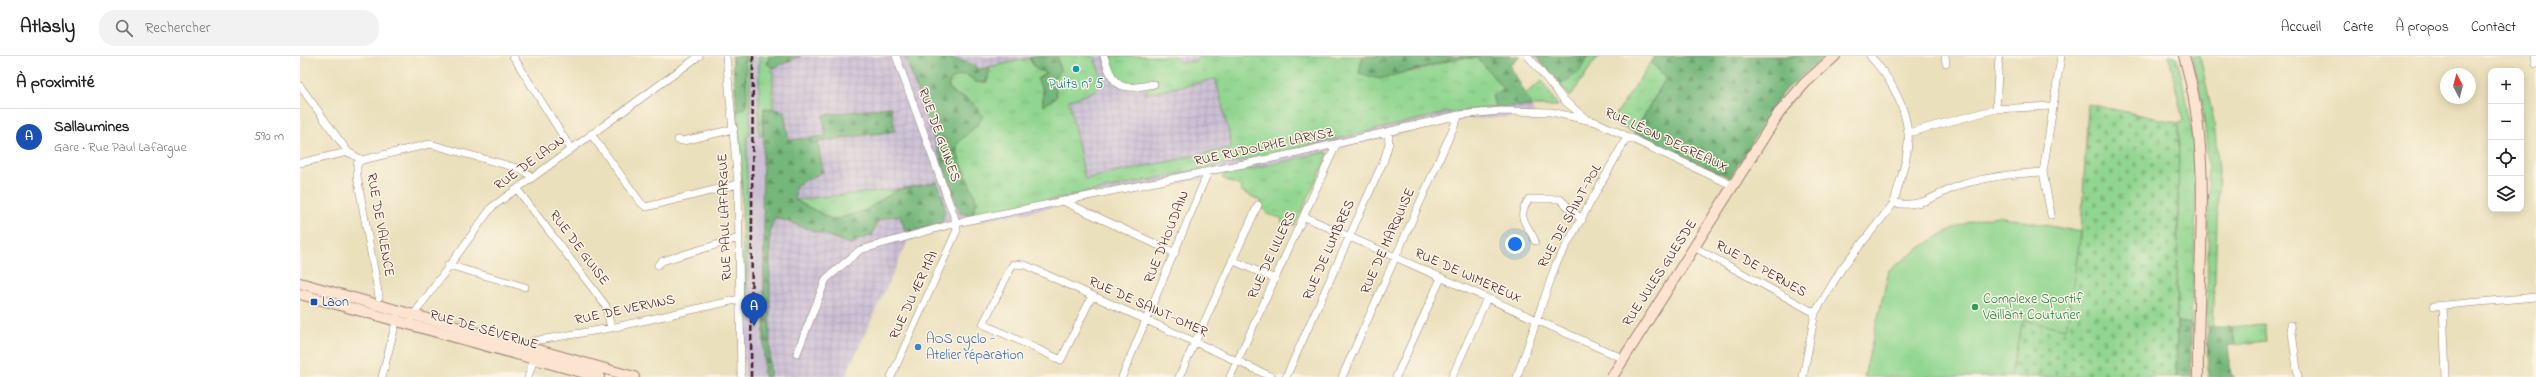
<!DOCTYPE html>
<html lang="fr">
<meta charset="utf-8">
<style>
body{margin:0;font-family:"Indie Flower",sans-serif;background:#f2f2f2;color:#222}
.controls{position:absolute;right:12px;top:12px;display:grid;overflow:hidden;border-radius:8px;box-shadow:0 2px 10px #0003}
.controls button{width:36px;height:36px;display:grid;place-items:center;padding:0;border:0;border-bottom:1px solid #e0e0e0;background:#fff;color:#222;font:20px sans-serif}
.compass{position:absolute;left:2140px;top:12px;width:36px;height:36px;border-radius:50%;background:#fff;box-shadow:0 2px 10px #0003;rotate:353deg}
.you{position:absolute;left:1215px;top:188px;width:14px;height:14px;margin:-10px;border:3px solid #fff;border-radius:50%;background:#1a73e8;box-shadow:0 0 0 6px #1a73e833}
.badge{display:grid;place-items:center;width:26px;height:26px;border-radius:50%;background:#ea580c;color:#fff;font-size:13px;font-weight:700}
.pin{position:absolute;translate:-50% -33px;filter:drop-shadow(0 1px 2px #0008)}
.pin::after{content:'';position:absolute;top:21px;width:14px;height:12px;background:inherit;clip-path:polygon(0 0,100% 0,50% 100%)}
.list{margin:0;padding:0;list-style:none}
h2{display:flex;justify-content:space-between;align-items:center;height:52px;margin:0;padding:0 16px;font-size:17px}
h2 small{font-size:13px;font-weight:400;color:#767676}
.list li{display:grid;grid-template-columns:26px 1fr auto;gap:12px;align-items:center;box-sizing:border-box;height:56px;padding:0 16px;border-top:1px solid #e0e0e0}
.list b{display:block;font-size:15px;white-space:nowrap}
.list p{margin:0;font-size:13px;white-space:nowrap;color:#767676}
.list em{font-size:13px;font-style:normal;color:#767676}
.icon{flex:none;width:22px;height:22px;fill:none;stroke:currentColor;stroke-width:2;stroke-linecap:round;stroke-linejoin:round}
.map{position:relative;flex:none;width:2236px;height:321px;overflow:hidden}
header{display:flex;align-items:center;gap:24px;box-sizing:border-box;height:56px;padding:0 20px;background:#fff;border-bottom:1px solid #e0e0e0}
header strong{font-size:19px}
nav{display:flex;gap:22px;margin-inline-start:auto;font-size:14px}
.search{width:280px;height:36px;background:#f2f2f2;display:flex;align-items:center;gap:10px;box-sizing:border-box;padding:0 14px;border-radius:16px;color:#767676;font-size:15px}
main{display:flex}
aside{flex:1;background:#fff}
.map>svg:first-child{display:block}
</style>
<header>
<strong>Atlasly</strong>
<div class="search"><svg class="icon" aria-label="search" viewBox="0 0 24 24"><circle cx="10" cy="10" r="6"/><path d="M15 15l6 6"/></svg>Rechercher</div>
<nav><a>Accueil</a><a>Carte</a><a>À propos</a><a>Contact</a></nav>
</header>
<main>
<aside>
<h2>À proximité<small></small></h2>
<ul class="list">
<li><span class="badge" style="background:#1a4fb4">A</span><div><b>Sallaumines</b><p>Gare · Rue Paul Lafargue</p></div><em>590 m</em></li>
</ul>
</aside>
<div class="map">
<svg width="2236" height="321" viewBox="0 0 2236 321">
<defs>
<pattern id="industrial-grid" width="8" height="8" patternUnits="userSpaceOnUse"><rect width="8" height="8" fill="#cbbfd5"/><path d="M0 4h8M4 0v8" fill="none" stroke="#b0a4b7"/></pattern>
<pattern id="grass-tufts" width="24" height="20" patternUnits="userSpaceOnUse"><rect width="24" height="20" fill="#91d690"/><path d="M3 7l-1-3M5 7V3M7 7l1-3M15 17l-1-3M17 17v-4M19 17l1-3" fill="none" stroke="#7fb77c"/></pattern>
<pattern id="forest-firs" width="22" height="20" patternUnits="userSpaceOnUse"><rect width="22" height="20" fill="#74b77a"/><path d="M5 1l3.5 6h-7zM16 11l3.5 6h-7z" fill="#619464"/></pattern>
<pattern id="cemetery-stones" width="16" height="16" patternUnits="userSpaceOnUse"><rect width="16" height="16" fill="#91d690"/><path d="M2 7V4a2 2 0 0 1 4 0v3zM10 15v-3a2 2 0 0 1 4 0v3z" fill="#7fb77c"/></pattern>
</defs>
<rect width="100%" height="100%" fill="#fcf5e5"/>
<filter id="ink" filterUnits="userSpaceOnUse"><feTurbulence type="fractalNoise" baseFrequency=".025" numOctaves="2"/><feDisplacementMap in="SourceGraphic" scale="8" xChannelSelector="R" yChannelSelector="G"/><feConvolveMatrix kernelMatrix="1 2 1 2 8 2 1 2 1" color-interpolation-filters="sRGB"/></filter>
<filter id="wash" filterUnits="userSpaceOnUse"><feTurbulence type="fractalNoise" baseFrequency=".012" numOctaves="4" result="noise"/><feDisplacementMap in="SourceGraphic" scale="16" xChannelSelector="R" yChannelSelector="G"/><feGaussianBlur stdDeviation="0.9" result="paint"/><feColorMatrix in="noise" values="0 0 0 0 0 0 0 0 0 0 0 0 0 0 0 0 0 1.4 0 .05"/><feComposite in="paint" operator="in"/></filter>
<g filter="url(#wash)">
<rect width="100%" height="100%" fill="#ebe0bc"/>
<path fill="url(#industrial-grid)" d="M459,0H1220L1210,9L1236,60L1166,63L1146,67L924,119L671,167L608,185L545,321H460L461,273H463L464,261H461L462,80Z"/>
<path fill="#cbbfd5" d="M450,0H459V79L462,80L460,321H445L441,97L447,79H450Z"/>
<path fill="url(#grass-tufts)" stroke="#6e7a5e" d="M445,0H450V79L447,80V257H444L441,97L437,56L447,50Z
M459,0H470L467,7L473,12V53L464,52L462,80H459Z
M757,0H794L804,28L786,39L769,44L785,123L932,92L916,23L846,38L847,33L855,30L853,23C825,30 815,31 808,0H875L880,7L896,5L899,0H1063L1059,17L1109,16L1159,2H1178L1205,34L1192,40L1196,51L1146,57L952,103L672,160L677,146L658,100L657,89L665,77L679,68L666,42L653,38L648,29L653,22L666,18L676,26L686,27L690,11L729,2L735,12L746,17L737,23L743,34V50L757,40L753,24L760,14Z
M1288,0H1298L1270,41L1260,29L1279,16Z
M1869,0H1876C1882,23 1888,47 1891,71C1900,136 1893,203 1891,268L1877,266L1879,67L1883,65Z
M1892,0H1900L1914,66L1919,116L1913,272L1907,271C1907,178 1916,91 1892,0Z
M1351,6L1366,22L1334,77L1311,66Z
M1242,25L1258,50H1232L1225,38Z
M1026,96L1029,98L995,169H983L981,162L967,158L961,152V145L941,135L942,131L922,122L924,119Z
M599,133L566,154L533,164L495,144Z
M1964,268L1966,285L1935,289L1932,271Z"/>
<path fill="url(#forest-firs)" stroke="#5f6b52" d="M432,0H445L447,50L437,56Z
M470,0H501L473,12L467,8Z
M605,0H643L675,9L677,14L690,11L687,27L676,26L666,18L653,22L648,29L653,38C668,42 676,47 683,60C677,72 665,78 657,89L658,100L677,146L672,160L660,157Z
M738,0H757L760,14L753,24L757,40L743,50V34L737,23L746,17L735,12L729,2Z
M1063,0H1220L1210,9L1232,50L1196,51L1192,40L1204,34L1178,2H1159L1079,23L1059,17Z
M1235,0H1288L1279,16L1260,29Z
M1355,0H1525L1482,37L1430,122L1334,77L1366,22L1351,6Z
M591,51L595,75L518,86L523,116L496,129L495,144L533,164L566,154L599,133L637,126C642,141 649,152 641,167L606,177L600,160C583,161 576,161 573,179L556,185L553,189L475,161L470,176V321H464V157L462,151L464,52L484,55L489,84L526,80L523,59Z
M1877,266L1891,268V321H1876Z
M1907,271H1932L1935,289H1928L1931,319L1935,321H1908Z"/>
<path fill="url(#cemetery-stones)" stroke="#6e7a5e" d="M1788,48L1879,67L1876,321H1710L1723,264L1766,272L1781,176Z"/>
<path fill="#91d690" stroke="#6e7a5e" d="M1698,160L1781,176L1766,273L1723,264L1710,321H1564L1589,214C1626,189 1651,165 1698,160Z"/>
</g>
<g filter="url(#ink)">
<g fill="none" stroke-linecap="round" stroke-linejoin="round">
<defs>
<path id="street" d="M213,0L271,93
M426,0L438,128L441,321
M804,0C814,33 821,35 854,28
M1228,0L1264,44L1286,63
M1570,0C1589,20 1605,48 1608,77C1610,99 1599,125 1594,147
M1645,0L1646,7
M2235,0L2236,8
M0,30L48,96
M1696,53L1699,0
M1608,77L1696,53L1752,50
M291,78L341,147L346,151L438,128
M378,84L383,85L434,73
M62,104L57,108V120L79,241
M0,107L48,96L62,104L130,88L221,113L232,121
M217,133L306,250L311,272
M765,146L875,197
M1751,159L1743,116L1761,0
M1005,161L1322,302
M1235,185C1227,165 1215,164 1229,143H1260L1282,164
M1394,191L1515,257
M932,204L975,223
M148,209L225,231
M358,209L362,205L439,182
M792,240L761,304L683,268L713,208L725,209L972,321
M2134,250L2236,241
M2143,250L2146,321
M112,261L192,151L399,0
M1991,269L1998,321
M224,291L233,285L311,272L440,243
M497,297L526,223L560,194L656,167L997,97L1159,59L1200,55L1251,56L1296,66L1434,130
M82,321L97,262
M228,321L235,299
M591,321L657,174L655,163L596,0
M822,321L908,116
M879,321L958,149
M930,321L1036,89
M986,321L1084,104L1089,87L1088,76
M1042,321L1159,59
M1096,321L1141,222
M1152,321L1187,242
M1217,321L1256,208L1327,81
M1503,321L1515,257L1542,212L1594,147C1626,153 1638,135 1667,127C1692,120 1717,117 1743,116"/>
<path id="secondary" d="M1884,0C1915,105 1896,214 1898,321
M0,227L334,321
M0,238L299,321
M1312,321L1479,57L1505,27L1535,0"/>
</defs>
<use href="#street" stroke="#9a8074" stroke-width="8"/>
<use href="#secondary" stroke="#9a8074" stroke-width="12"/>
<use href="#street" stroke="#fff" stroke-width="7"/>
<use href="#secondary" stroke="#fde4d1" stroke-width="10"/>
<path stroke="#4a1f2b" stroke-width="2.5" stroke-dasharray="6 3" stroke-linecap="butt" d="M451,321L453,0"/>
</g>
</g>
<circle fill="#0f9aa8" stroke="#fcf5e5" stroke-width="1.5" cx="776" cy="13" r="4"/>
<rect fill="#1a4fb4" stroke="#fcf5e5" stroke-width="1.5" x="10" y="242" width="8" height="8" rx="2"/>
<circle fill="#2e9e5b" stroke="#fcf5e5" stroke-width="1.5" cx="1675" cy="251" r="4"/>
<circle fill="#3f7fe0" stroke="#fcf5e5" stroke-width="1.5" cx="618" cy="291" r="4"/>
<g text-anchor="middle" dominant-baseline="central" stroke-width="3" stroke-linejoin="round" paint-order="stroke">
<g font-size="14" fill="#0d838f" stroke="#fcf5e5">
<text x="776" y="28">Puits n° 5</text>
</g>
<g font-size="14" fill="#4a1f2b" stroke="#fcf5e5">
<text transform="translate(639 79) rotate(70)">RUE DE GUINES</text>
<text transform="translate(1366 84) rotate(25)">RUE LÉON DEGREAUX</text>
<text transform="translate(964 91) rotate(-12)">RUE RUDOLPHE LARYSZ</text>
<text transform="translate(230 107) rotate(-36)">RUE DE LAON</text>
<text transform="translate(1270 160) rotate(-61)">RUE DE SAINT-POL</text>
<text transform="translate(425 161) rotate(-92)">RUE PAUL LAFARGUE</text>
<text transform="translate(80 169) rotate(80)">RUE DE VALENCE</text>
<text transform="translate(867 181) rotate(-68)">RUE D'HOUDAIN</text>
<text transform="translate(1088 185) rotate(-66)">RUE DE MARQUISE</text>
<text transform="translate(279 192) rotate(53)">RUE DE GUISE</text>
<text transform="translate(1029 194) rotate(-66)">RUE DE LUMBRES</text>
<text transform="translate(972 199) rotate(-65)">RUE DE LILLERS</text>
<text transform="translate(1461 213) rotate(29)">RUE DE PERNES</text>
<text transform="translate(1360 217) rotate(-57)">RUE JULES GUESDE</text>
<text transform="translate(1168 220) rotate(24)">RUE DE WIMEREUX</text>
<text transform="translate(614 239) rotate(-65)">RUE DU 1ER MAI</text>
<text transform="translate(848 251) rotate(24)">RUE DE SAINT-OMER</text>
<text transform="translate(325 254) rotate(-12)">RUE DE VERVINS</text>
<text transform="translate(184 274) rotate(16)">RUE DE SÉVERINE</text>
</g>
<g font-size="14" fill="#27864d" stroke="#fcf5e5" text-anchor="start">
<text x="1683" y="243">Complexe Sportif<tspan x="1683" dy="16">Vaillant Couturier</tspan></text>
</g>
<g font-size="14" fill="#164399" stroke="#fcf5e5" text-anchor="start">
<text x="22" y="246">Laon</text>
</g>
<g font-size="14" fill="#366cbe" stroke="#fcf5e5" text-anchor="start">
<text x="626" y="283">AOS cyclo -<tspan x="626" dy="16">Atelier réparation</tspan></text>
</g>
</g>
</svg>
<div class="controls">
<button>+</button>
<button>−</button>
<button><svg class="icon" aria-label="locate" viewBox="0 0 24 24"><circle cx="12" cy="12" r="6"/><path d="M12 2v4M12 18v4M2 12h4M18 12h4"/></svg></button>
<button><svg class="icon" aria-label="layers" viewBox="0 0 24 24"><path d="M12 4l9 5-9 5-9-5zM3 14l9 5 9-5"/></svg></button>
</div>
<svg class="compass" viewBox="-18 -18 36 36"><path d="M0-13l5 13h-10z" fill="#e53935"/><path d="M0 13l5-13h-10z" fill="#767676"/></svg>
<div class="you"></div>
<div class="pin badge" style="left:454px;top:270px;background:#1a4fb4">A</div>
</div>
</main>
